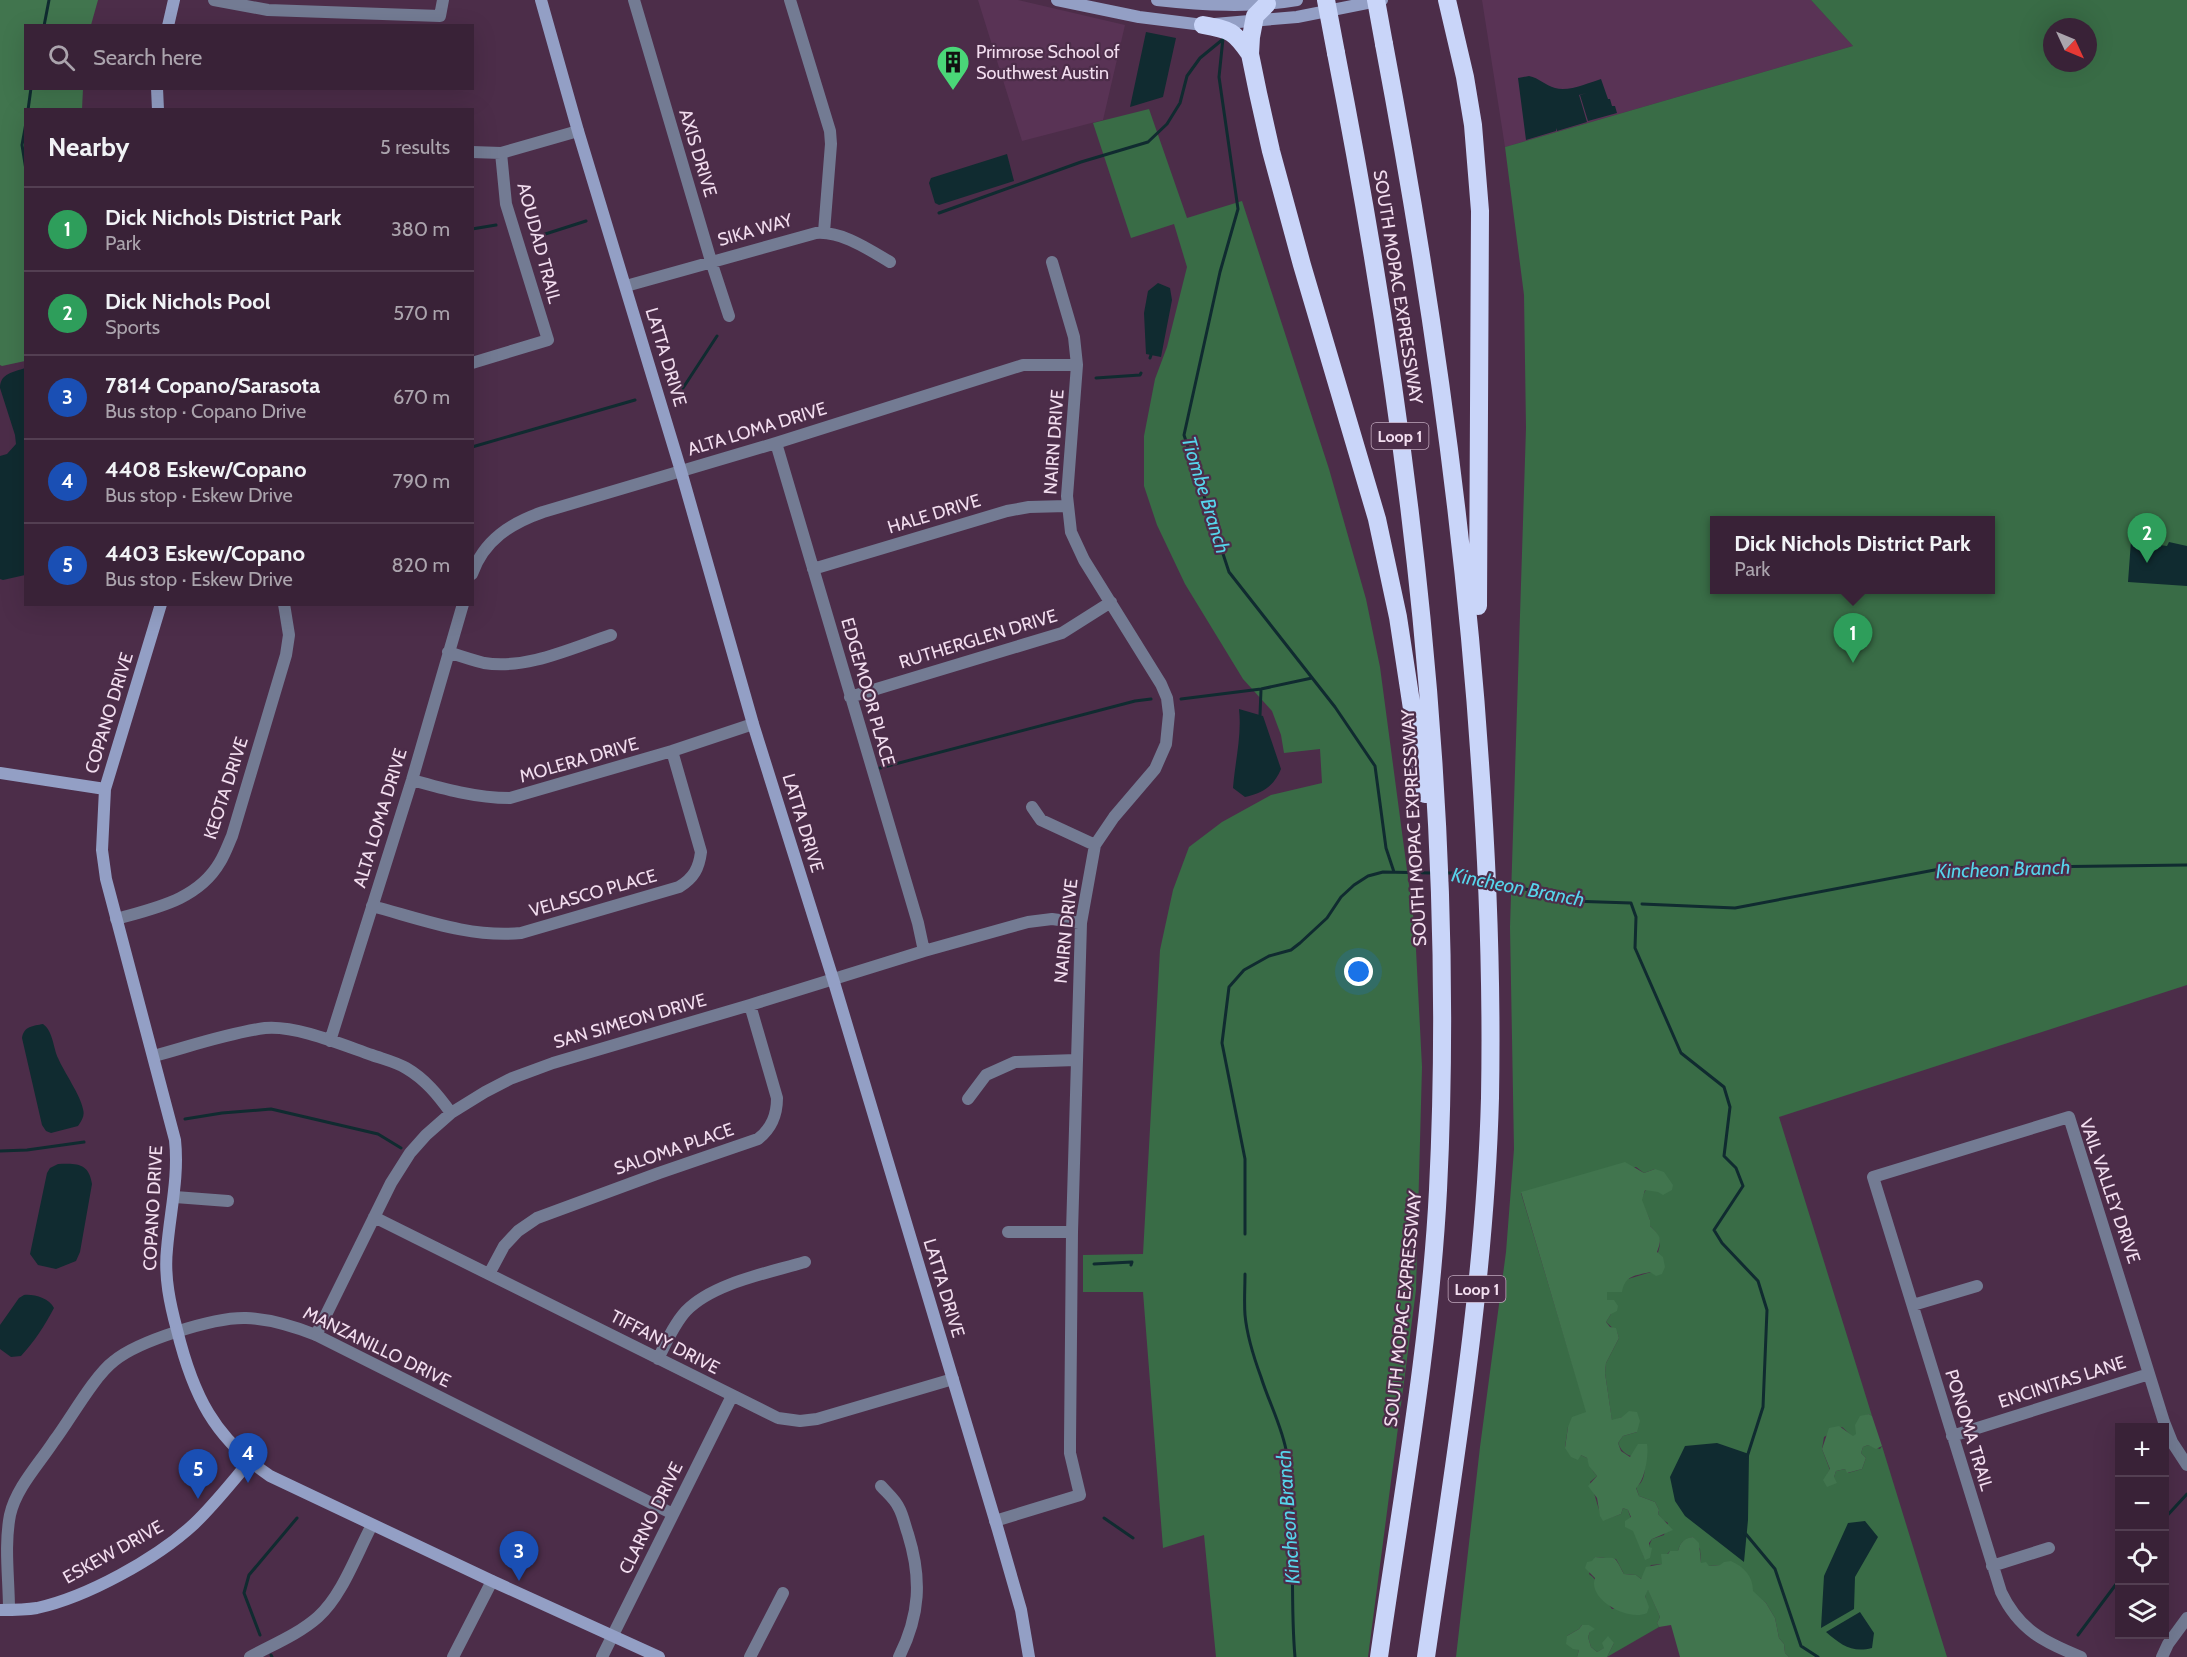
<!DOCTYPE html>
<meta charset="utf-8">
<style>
body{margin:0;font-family:Cabin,sans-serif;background:#442f42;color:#f1f3f6}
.controls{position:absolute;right:18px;bottom:18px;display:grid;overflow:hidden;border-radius:0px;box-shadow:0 6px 24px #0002}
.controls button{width:54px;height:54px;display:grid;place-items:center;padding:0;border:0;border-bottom:2px solid #533f52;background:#392237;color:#f1f3f6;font:30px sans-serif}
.compass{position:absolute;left:2043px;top:18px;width:54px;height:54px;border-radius:50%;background:#392237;box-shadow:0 6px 24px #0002;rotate:134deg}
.you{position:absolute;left:1359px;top:972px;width:21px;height:21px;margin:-15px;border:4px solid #fff;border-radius:50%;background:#1a73e8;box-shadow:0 0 0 9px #1a73e833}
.badge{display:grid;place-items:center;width:39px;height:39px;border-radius:50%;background:#4ad778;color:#fff;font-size:20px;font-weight:700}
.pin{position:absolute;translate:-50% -50px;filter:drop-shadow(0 2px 3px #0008)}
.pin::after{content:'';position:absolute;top:32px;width:21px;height:18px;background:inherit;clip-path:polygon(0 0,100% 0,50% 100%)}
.popup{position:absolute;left:1710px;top:516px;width:285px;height:78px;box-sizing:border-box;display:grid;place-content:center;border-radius:0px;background:#392237;filter:drop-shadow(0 2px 4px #0005);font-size:20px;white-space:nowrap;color:#aba4ad}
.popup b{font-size:22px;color:#f1f3f6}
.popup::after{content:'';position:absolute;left:50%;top:100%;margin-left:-12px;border:12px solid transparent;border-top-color:#392237}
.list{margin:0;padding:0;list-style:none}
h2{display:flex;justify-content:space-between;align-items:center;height:78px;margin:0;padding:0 24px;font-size:26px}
h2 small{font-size:20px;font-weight:400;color:#aba4ad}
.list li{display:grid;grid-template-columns:39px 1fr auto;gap:18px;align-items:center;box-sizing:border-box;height:84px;padding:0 24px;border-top:2px solid #533f52}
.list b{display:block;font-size:22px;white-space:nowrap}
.list p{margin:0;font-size:20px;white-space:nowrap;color:#aba4ad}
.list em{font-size:20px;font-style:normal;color:#aba4ad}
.icon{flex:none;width:33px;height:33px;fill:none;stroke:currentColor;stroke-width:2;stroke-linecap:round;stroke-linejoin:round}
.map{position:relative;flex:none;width:2187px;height:1657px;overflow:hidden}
.search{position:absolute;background:#392237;box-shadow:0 6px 24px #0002;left:24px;top:24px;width:450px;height:66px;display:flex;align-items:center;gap:15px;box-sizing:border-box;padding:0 21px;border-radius:0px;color:#aba4ad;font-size:22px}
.panel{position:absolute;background:#392237;box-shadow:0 6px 24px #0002;left:24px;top:108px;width:450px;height:498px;border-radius:0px}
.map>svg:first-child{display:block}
</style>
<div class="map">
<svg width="2187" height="1657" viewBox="0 0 2187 1657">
<rect width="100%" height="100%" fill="#4c2d49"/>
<path fill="#593355" d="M978,0H1018L1125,25L1103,120L1022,141Z
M1482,0H1811L1853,46L1505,147Z"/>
<path fill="#396c46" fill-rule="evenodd" d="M1811,0H2187V985L1779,1117L1872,1416L1869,1414L1864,1416L1856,1435L1853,1437L1842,1427L1824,1437L1822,1449L1830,1470L1827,1474L1834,1477L1836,1471L1845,1469L1848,1473L1862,1469L1866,1458L1861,1453L1863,1447L1868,1445L1880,1449L1882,1446L1947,1657H1789L1785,1653L1784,1644L1779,1638L1775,1618L1766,1603L1720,1565L1709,1566L1701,1563L1700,1549L1693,1537C1684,1539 1680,1543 1678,1551H1670L1662,1560V1564L1651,1565L1641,1579L1636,1575L1624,1574L1616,1559L1595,1557L1589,1574C1600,1581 1603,1598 1612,1609L1646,1602L1645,1595L1648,1589L1660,1617L1657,1623L1659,1627L1607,1657L1614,1643L1597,1652L1591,1647L1588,1637L1590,1632L1589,1625H1582L1579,1629L1567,1636V1644L1579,1650L1577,1657H1456L1480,1447L1506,1252L1514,1149L1510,927L1526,428L1524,295L1505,147L1853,46ZM2052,27H2088V63H2052ZM1715,520H1991V590H1715ZM1636,1167L1644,1173L1655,1169L1641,1200L1650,1220V1226C1668,1242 1657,1251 1651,1272L1628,1279L1613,1292H1607V1300L1611,1314L1606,1322L1617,1332L1619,1338L1606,1363L1605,1373L1612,1421L1622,1417L1637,1432L1623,1436L1618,1443C1623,1456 1632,1457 1646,1459C1644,1470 1646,1481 1636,1487L1639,1496L1655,1502L1659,1510L1658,1514L1663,1520L1668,1523L1664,1535L1652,1539L1644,1557L1628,1510L1623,1508L1621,1514L1604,1520C1600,1517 1594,1490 1590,1482L1597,1476L1593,1471L1587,1458L1565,1447L1568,1427L1587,1413L1521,1193Z
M1149,109L1187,218L1242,201L1329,469L1366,599L1380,667L1415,930L1422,1067L1416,1290L1368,1657H1216L1204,1535L1163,1548L1143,1292H1083V1255L1143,1254L1160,950L1173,890L1189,847L1222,822L1271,795L1322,783L1320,749L1284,753L1281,735L1272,711L1243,679L1185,584L1157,525L1144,486V436L1155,379L1167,347L1187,267L1174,224L1131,238L1093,123Z"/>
<path fill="#41754e" d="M0,0H98L91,25L26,26V88L83,89L82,109L26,110L25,361L2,366L0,365Z
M1625,1162L1644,1173L1655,1169L1664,1172L1673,1185L1672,1190L1663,1195L1658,1192L1645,1190L1642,1200L1650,1220V1226C1661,1236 1662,1239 1657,1252L1663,1257L1665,1267L1662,1274L1656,1276L1650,1272C1635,1276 1625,1275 1622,1292H1607V1300H1614L1618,1306L1617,1311L1611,1314L1606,1322L1610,1327L1616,1328L1619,1338L1606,1363L1605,1373L1612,1420L1622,1417L1629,1411L1637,1412L1640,1421L1637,1432L1623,1436L1618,1443L1621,1451L1630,1457L1638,1444H1647C1649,1454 1645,1481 1636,1488L1639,1496L1655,1502L1659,1510L1658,1514L1673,1530L1652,1539L1649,1543V1547L1652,1548L1650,1558L1645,1560L1633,1531L1625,1527V1521L1631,1517L1628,1510L1623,1508L1621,1514L1603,1521L1600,1516L1597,1498L1588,1486L1597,1476L1589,1466L1587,1458L1581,1455L1578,1460L1571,1457L1565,1448L1568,1427L1572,1417L1586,1412L1521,1192Z
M1869,1414L1872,1416L1882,1446L1876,1449L1868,1445L1863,1447L1861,1453L1866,1458L1862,1469L1847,1473L1845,1469L1836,1471L1834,1477L1837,1483L1827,1487L1823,1480L1830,1469L1822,1449L1829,1428L1839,1426L1853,1436L1856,1434L1855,1425L1860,1416Z
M1693,1537L1699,1543L1701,1563L1706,1562L1709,1566L1720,1565L1724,1562L1731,1561C1744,1567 1753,1576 1753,1591L1766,1603L1775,1618L1779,1638L1784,1644L1785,1653L1789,1657H1680L1671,1625L1659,1627L1657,1623L1660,1617L1648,1590L1645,1596L1649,1607L1647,1613C1628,1622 1587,1599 1595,1578L1585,1568L1587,1562L1592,1561L1595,1557C1617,1560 1612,1551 1624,1574L1636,1575L1641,1579L1646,1567L1662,1564L1661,1554H1668L1670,1551H1678C1680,1543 1684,1538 1693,1537Z
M1582,1625H1589L1595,1629L1590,1632L1588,1637L1591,1647L1597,1652L1604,1648L1602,1643L1608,1636L1614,1643L1607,1657H1577L1579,1650L1573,1649L1566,1644L1567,1636L1579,1629Z"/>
<path fill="#102b30" d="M1146,32L1176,38L1163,97L1130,107Z
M1529,76C1539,78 1545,85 1555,88C1569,92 1588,83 1601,79L1608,99H1610L1612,106H1615L1617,113L1588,121L1580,95L1587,93L1579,95L1587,122L1557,131L1556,128V131L1526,140L1518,78Z
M1007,154L1014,181L939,205L935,203L929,183L931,178Z
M1158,283L1170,288L1172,300L1161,357L1146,354L1144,313L1148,291Z
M25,368V575L3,580L0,579V456L7,454L16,444L15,435L0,388C0,373 14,372 25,368Z
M2131,541L2167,546L2169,542L2187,546V586L2128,582Z
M1239,709L1263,716L1281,769C1274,786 1263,793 1245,797L1233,788C1235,761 1242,736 1239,709Z
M43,1024C53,1031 53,1047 58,1058C64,1072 81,1096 83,1109C85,1116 82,1120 78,1126L51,1133L46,1131L42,1125L22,1038C24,1026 33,1026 43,1024Z
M58,1164C77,1163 89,1163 92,1184L80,1252L76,1261L56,1269L38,1265L30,1254L47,1173L50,1168Z
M24,1295C34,1294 49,1298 54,1308C45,1325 35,1341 21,1356L11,1357L0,1349V1325L19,1298Z
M1717,1443L1749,1454L1748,1520L1744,1562L1685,1516L1675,1501L1670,1477L1685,1446Z
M1865,1521L1878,1537L1855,1577L1854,1609L1821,1628L1824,1576L1848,1523Z
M1860,1612L1874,1633L1872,1648C1852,1653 1841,1645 1826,1632Z"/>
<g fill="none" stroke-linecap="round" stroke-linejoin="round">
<path stroke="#102b30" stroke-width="3" d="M44,26L49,0
M1223,38L1219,77L1238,209L1220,272L1184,435L1229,572L1335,707L1375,766L1386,848L1394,872
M28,110L31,88
M26,123L22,145L26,170
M939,213L1081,162L1148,142L1167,124L1180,103L1187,76L1200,58L1222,40
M472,229L496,225
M536,237L586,221
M1150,358L1151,355
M1096,378L1140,375L1141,373
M683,388L717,336
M472,447L635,400
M1181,699L1261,689L1312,678
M1260,715L1261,690
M880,768L1135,701L1151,699
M1445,873H1461L1480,877
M1492,880L1570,901L1631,903L1636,917L1635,948L1681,1053L1724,1087L1730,1107L1724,1156L1736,1168L1743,1186L1714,1230L1722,1243L1758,1281L1767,1310L1763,1407L1747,1457
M1642,904L1735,908L1945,868L2187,865
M185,1119L222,1113L271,1109L378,1134L401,1148
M0,1151L27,1150L84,1142
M1245,1234V1159L1222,1043L1229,987L1244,970L1269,956L1291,950L1300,943L1327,918L1341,897L1354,885L1368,876L1383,872L1432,873
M1094,1264L1132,1262L1131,1265
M1245,1274C1245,1288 1244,1302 1245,1315C1247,1336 1254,1358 1261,1377C1269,1403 1283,1428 1287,1455C1297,1522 1289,1590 1295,1657
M1104,1518L1133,1538
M2164,1519L2187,1494
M1745,1533L1775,1569L1801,1646L1818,1657
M260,1635L244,1593L249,1575L297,1518
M2078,1635L2120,1579
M271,1655L272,1657"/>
<path stroke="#737b93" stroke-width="12" d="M214,0L268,10L440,16L443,0
M634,0L711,261L729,316
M790,0L830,131L831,144L824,232
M472,152L501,153L578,131
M626,286L816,233C842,231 868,249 890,262
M472,363L548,340L506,204L501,153
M776,443L918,923L924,951
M813,569L1007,511L1029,507L1067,506
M472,574C484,540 511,523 543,512L776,443L1023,365H1077
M448,652C460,656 472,660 484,663C526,670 572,648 611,635
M850,697L1062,633L1111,602
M412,780C444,789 476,798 510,798L672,751L753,724
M1032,807L1041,820L1095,845
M372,906C421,919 470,938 521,933L679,887C694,878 699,868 701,852L672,751
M116,919C155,908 198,900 220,862C225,854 228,845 232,836L286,655L289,635L284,604
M330,1041L412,780L463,604
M154,1056C191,1046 228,1033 265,1028C296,1025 343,1045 372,1055C383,1059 396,1062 406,1068C425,1079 438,1095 451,1113
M968,1099L986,1075L1015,1062L1076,1060
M175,1197L228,1201
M374,1217L778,1418L800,1421L817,1419L953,1379
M1008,1232H1072
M489,1274L504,1246L518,1231L537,1218L659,1173L758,1139C772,1128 777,1115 777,1098L750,1005
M1913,1305L1977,1286
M316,1335L391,1183L410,1153L426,1135L451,1113L485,1092L510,1079L553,1063L750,1005L924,951L1028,922L1052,919L1081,923
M658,1359C666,1343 674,1324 686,1311C713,1283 768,1273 805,1262
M1952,1436L2149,1374
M881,1486C887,1493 895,1499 899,1508C903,1515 905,1526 908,1534C922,1579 920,1615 899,1657
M995,1521L1080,1495L1070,1453V1442L1072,1232L1081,923L1095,845L1114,817L1155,769L1166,744L1169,714L1167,698L1161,684L1084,560L1071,532L1067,496L1077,365L1074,337L1052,262
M1992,1566L2049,1548
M9,1610C9,1579 4,1546 10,1515C16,1488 39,1464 54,1441C70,1420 94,1376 114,1361C138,1341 214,1317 246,1318C271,1319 293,1326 316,1335L673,1514
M250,1657C272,1645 299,1634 318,1617C342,1596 357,1553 372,1525
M453,1657L492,1581
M602,1657L732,1396
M750,1657L783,1593
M2081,1657C2044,1642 2019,1630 2001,1592L1873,1177L2069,1117L2164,1422L2172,1442L2187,1465
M2162,1657L2168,1644L2187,1618"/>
<path stroke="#939fc5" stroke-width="12" d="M541,0L578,131L681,471L753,724L833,979L998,1530L1021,1610L1029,1657
M1057,0L1139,17L1203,25L1297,17L1382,0
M1157,0C1203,5 1250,8 1297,0
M168,26L174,0
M157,88L158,110
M161,604L105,789L102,850L106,879L175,1140C179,1177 170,1212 167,1249C164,1277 170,1304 177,1330C193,1395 214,1438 270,1476L492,1581L659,1657
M0,773L105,789
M0,1610C12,1610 25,1610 37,1608C87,1597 156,1559 194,1524C214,1505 231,1483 249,1462"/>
<path stroke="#c9d5f9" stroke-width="18" d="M1447,0L1465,77L1473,125L1480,211L1478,606
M1267,4L1255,16L1251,37L1250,54L1258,93L1271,151L1302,265L1377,519L1398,617L1425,794
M1203,25C1231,30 1234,31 1250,54
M1384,44C1429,282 1464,521 1480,763C1488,874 1492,986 1490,1098C1485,1286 1453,1471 1426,1657
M1336,53C1409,426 1457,808 1438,1190C1430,1346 1401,1502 1379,1657"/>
<path stroke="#c9d5f9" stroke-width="18" d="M1326,0L1336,53
M1376,0L1384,44"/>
</g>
<defs>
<symbol id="building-pin" viewBox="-11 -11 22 30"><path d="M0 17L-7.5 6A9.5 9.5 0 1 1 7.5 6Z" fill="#4ad778" stroke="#4c2d49"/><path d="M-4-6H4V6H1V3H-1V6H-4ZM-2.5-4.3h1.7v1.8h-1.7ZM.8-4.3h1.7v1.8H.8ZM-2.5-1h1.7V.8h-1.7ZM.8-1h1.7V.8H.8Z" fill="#111"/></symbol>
</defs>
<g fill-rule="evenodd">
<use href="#building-pin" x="934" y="43" width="38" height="52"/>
</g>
<g text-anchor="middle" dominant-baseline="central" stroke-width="4.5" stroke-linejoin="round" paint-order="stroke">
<g fill="#4c2d49" stroke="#c0a8bd" stroke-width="1.5">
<rect x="1371.5" y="423" width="57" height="26" rx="4.5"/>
<rect x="1448.5" y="1276" width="57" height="26" rx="4.5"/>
</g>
<g font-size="16" font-weight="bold" fill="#f2ddef">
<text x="1400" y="436">Loop 1</text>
<text x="1477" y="1289">Loop 1</text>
</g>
<g font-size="18" fill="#f2ddef" stroke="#4c2d49" text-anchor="start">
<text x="976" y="52">Primrose School of<tspan x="976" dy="21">Southwest Austin</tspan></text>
</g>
<g font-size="18" fill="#f2ddef" stroke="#4c2d49">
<text transform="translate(698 153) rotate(73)">AXIS DRIVE</text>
<text transform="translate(755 230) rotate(-16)">SIKA WAY</text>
<text transform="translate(539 243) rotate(75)">AOUDAD TRAIL</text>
<text transform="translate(1398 287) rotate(81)">SOUTH MOPAC EXPRESSWAY</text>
<text transform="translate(666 357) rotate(73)">LATTA DRIVE</text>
<text transform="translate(757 429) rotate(-17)">ALTA LOMA DRIVE</text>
<text transform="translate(1054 442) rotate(-86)">NAIRN DRIVE</text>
<text transform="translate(934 514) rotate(-17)">HALE DRIVE</text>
<text transform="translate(978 639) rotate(-17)">RUTHERGLEN DRIVE</text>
<text transform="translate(868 692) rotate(74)">EDGEMOOR PLACE</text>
<text transform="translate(109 713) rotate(-73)">COPANO DRIVE</text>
<text transform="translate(579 760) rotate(-16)">MOLERA DRIVE</text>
<text transform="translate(226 788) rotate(-72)">KEOTA DRIVE</text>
<text transform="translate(380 818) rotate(-73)">ALTA LOMA DRIVE</text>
<text transform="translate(803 823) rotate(73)">LATTA DRIVE</text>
<text transform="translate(1414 828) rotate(-93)">SOUTH MOPAC EXPRESSWAY</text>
<text transform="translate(593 893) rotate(-16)">VELASCO PLACE</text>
<text transform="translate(1066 931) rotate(-84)">NAIRN DRIVE</text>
<text transform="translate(630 1021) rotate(-16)">SAN SIMEON DRIVE</text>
<text transform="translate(674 1149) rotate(-19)">SALOMA PLACE</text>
<text transform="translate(2110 1191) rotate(71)">VAIL VALLEY DRIVE</text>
<text transform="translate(153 1208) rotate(-87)">COPANO DRIVE</text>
<text transform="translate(944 1288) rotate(73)">LATTA DRIVE</text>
<text transform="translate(1403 1309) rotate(-84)">SOUTH MOPAC EXPRESSWAY</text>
<text transform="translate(665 1342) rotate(27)">TIFFANY DRIVE</text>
<text transform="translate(377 1347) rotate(26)">MANZANILLO DRIVE</text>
<text transform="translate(2062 1382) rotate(-18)">ENCINITAS LANE</text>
<text transform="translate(1969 1430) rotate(73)">PONOMA TRAIL</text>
<text transform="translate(651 1518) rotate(-64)">CLARNO DRIVE</text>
<text transform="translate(113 1552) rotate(-29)">ESKEW DRIVE</text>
</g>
<g font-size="20" font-style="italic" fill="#56d5eb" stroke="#4c2d49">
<text transform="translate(1206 495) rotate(73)">Tiombe Branch</text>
<text transform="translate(2003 869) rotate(-2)">Kincheon Branch</text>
<text transform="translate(1518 887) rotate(11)">Kincheon Branch</text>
<text transform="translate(1288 1517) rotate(-94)">Kincheon Branch</text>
</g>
</g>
</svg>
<div class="controls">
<button>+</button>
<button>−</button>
<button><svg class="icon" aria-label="locate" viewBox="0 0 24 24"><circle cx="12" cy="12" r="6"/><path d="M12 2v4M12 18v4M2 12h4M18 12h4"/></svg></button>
<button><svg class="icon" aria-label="layers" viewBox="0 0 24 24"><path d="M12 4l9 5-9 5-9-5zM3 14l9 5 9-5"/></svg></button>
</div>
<svg class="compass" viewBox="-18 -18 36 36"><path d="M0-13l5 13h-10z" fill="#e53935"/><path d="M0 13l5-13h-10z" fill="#aba4ad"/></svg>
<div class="you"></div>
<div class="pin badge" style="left:1853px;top:663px;background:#2e9e5b">1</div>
<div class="popup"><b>Dick Nichols District Park</b>Park</div>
<div class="pin badge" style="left:2147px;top:563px;background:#2e9e5b">2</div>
<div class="pin badge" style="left:519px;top:1581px;background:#1a4fb4">3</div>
<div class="pin badge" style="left:248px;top:1483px;background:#1a4fb4">4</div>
<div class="pin badge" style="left:198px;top:1499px;background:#1a4fb4">5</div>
<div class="search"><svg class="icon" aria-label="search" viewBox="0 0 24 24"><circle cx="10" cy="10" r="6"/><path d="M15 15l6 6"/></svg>Search here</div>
<section class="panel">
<h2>Nearby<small>5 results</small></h2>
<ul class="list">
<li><span class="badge" style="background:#2e9e5b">1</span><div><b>Dick Nichols District Park</b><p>Park</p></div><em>380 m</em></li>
<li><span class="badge" style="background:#2e9e5b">2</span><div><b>Dick Nichols Pool</b><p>Sports</p></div><em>570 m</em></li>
<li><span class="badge" style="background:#1a4fb4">3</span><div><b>7814 Copano/Sarasota</b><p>Bus stop · Copano Drive</p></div><em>670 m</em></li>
<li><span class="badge" style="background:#1a4fb4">4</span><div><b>4408 Eskew/Copano</b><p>Bus stop · Eskew Drive</p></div><em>790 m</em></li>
<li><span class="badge" style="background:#1a4fb4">5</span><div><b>4403 Eskew/Copano</b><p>Bus stop · Eskew Drive</p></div><em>820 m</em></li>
</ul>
</section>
</div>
